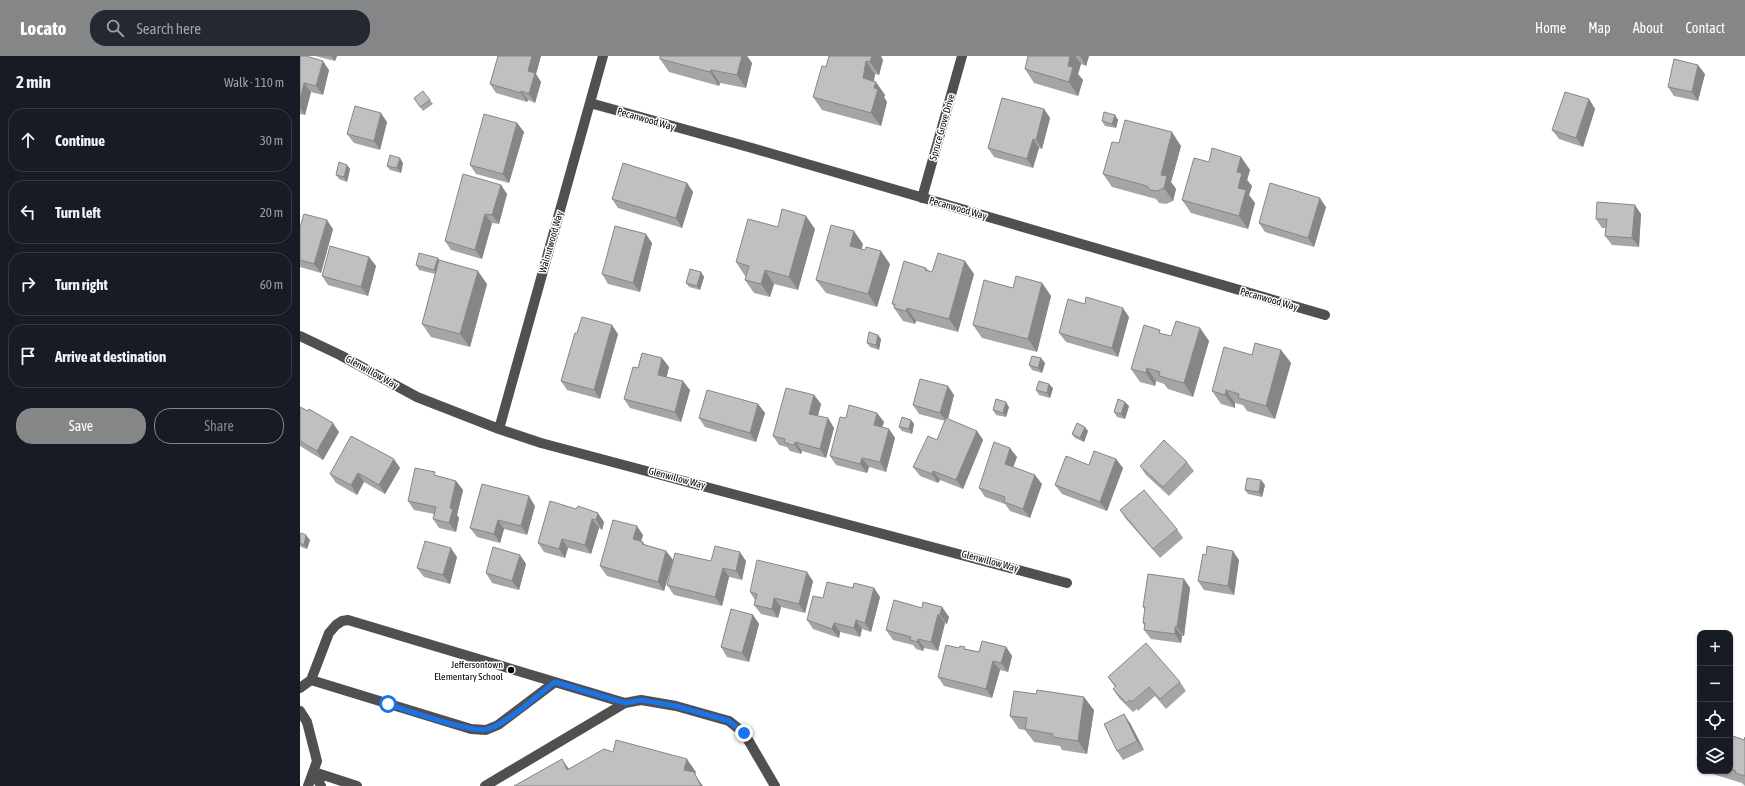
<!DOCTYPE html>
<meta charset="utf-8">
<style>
body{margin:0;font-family:"Asap Condensed",sans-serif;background:#242831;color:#f1f3f6}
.controls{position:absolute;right:12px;bottom:12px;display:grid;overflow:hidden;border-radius:8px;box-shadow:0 1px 3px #0004}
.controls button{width:36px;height:36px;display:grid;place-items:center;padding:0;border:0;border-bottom:1px solid #363941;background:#171b24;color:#f1f3f6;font:20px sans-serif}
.stop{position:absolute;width:12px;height:12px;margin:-9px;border:3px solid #1a73e8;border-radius:50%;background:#fff}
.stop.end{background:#1a73e8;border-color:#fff;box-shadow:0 1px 4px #0008}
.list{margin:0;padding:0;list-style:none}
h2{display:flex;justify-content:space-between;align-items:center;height:52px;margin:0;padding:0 16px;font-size:17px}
h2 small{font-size:13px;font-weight:400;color:#9ea1a6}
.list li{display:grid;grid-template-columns:26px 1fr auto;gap:12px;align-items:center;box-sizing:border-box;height:64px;margin:0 8px 8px;padding:0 8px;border:1px solid #363941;border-radius:16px}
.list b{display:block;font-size:15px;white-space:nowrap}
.list em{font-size:13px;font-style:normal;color:#9ea1a6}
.actions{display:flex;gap:8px;padding:12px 16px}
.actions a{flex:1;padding:9px 0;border:1px solid #858687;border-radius:16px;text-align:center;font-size:14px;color:#858687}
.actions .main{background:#858687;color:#fff}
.icon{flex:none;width:22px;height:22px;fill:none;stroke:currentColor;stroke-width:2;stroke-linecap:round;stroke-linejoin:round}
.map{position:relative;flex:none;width:1445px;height:730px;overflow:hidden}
header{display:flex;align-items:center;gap:24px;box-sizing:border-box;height:56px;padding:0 20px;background:#858687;color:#fff}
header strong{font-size:19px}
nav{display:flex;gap:22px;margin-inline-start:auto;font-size:14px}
.search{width:280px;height:36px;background:#242831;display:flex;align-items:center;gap:10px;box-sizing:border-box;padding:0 14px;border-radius:16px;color:#9ea1a6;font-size:15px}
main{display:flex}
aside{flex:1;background:#171b24}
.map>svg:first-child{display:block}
</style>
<header>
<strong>Locato</strong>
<div class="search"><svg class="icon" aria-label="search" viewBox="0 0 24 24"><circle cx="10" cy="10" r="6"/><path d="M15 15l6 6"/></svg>Search here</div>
<nav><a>Home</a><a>Map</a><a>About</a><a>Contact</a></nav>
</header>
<main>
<aside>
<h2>2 min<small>Walk · 110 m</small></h2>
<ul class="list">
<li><svg class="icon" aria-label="ahead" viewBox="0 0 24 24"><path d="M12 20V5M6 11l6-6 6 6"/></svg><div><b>Continue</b></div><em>30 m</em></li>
<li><svg class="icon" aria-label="left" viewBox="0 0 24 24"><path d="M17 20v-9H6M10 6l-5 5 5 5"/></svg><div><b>Turn left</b></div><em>20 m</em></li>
<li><svg class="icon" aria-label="right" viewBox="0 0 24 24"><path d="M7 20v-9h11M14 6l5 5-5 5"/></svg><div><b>Turn right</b></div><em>60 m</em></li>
<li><svg class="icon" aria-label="arrive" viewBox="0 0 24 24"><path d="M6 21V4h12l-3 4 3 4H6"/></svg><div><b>Arrive at destination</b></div></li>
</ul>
<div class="actions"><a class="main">Save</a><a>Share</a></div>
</aside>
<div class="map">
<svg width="1445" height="730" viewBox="0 0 1445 730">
<rect width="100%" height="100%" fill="#fff"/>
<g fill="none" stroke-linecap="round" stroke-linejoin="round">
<path stroke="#505050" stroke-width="10" d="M290,47L452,92L1025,259
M622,142L662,0
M0,280L40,299L117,341L199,373L241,387L767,527
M199,373L303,0
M11,624L171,673L186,674L198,669L255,626
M0,632L11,624L29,577L36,569L42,565L48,564L325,647
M0,655L7,666L17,705L8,730
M14,716L57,730
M14,716L21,730
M185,730L325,647L341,644L376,650L429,665L444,677L475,730"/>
</g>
<path fill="#a5a5a5" d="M0,0L29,14L23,39L11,36L5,59L0,58Z
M15,0H37L35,5Z
M198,0H241L236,18L241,26L235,47L228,44L227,46L196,37L190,28Z
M360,0H447L452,7L446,32L420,27L419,30L369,16L360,3Z
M529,0L583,4L579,19L575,18L574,25L585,39L584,41L587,46L581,70L522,54L513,41L526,11Z
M728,0H789L786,10L781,8L778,18L783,24L778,40L734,27L725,13Z
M1405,18L1398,45L1374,40L1368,31Z
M114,42L130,44L133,48L123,55Z
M1289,43L1295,53L1283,91L1259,83L1252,74Z
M744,53L750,62L742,93L739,92L733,112L694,101L688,92Z
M815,59L818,64L816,72L805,70L802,65Z
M87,66L80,94L54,87L47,78Z
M217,67L224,76L209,127L176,118L170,109Z
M819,87L881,90L871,126L876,133L873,145L866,148L859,147L856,143L812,131L803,118Z
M941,101L950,114L947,124L952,130L949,139L955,147L948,173L891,157L882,144Z
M103,107L101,117L90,114L87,110Z
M47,109L50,113L47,126L39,123L36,119Z
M387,127L393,136L382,172L318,152L312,143Z
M201,129L207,138L199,168L192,167L182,203L151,194L145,185Z
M1026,151L1014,191L965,176L959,167Z
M1341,158L1339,191L1312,189L1305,180L1306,172H1302L1296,163Z
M0,171L33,173L21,217L0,211Z
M478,171L515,173L498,234L474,228L470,241L454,237L445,224L446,220H445L436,206Z
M352,187L340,236L308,228L302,218Z
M563,188L561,194L590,208L577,251L526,237L516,224Z
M69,201L76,210L68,240L28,229L22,220Z
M138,202L139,205L187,228L170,291L131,281L122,268L135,218L119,214L116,209Z
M626,212L628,214L632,216L674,218L658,276L616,265L615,268L603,265L594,252V250L592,248Z
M401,216L404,221L400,234L389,231L386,227Z
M742,227L751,240L737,296L682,282L673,269L713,232Z
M829,261L818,301L766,286L759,277Z
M900,272L909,285L893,341L868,333L864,328L856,325L855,330L840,326L831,313L863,278L871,280Z
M277,277L318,278L300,343L267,334L261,325Z
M578,279L581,283L579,294L570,291L567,287Z
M981,294L991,307L975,363L947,355L943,349L935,347V352L921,348L912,335L952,299Z
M362,302L369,311L366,321L390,334L381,366L330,352L324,343L338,312Z
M741,302L745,307L742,317L732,314L729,309Z
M753,332L750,342L739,339L736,334Z
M514,339L521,348L518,360L528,362L534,372L526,402L502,395L501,398L490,395L487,391L479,389L473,380Z
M654,339L648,363L677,375L683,384L663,433L640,424L638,427L620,420L613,411L637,384L645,365L619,358L613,349Z
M458,348L465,357L456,386L405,371L399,362Z
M829,350L825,363L817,361L814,356Z
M0,351L39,376L23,404L0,390Z
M709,351L706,361L696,359L693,354Z
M577,357L584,366L582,371L589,373L595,382L586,416L569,411L567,417L536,409L530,400L546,362Z
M611,364L614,368L612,378L602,375L599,371Z
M788,375L784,386L775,382L772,378Z
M717,401L713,411L742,428L730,462L710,455L705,448L685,441L679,432Z
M816,403L823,412L807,455L762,438L755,429L789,409Z
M887,406L894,415L869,440L846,419L840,410Z
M100,412L85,438L64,426L57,439L36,427L30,418Z
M138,420L156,425L163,434L157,459L159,462L156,476L139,472L133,463L134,458L114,454L108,445Z
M965,429L962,441L948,438L945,434Z
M250,445L304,466L302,474L299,472L291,498L268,492L265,502L244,496L238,487Z
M235,450L227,479L204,473L200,487L177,481L170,472Z
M820,454L877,473L883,482L860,502L826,463Z
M343,479L341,485L343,486L345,489L366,495L373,504L364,535L307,520L300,510Z
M0,480L10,484L7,493L1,491L0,490Z
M220,499L226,508L219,534L192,527L186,517Z
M906,499L939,504L934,539L904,534L898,525Z
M157,501L150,528L124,521L117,512Z
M411,505H446L442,524L429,521L422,550L374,539L367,529Z
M884,523L890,532L884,580H882L881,587L851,583L844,574L845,570L843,567L845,553L843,551Z
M513,525L505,557L481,551L478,562L461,558L454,549L455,544L450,536Z
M553,532H574L580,541L571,576L562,573L560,581L540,576L539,582L513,573L507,564L523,542Z
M642,551L649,561L647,568L645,567L638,595L624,592L623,595L616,593L613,589L593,584L586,574L622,552Z
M453,559L459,568L449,606L427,601L421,591Z
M706,591L712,600L708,616L700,614L692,642L644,630L638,621L659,592L666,593L679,596Z
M808,621L880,626L886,635L866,653L855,640L838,655L837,653L833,656L819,642L813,633L815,631Z
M736,638L794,654L787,698L762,694L760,690L734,686L725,674L719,673L710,660Z
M830,667L844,694L823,704L817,695Z
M1430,679L1444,684L1445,681V730L1442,727L1406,716V715H1430Z"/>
<path fill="#868686" d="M31,0H37L35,5Z
M232,0H241L236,18L241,26L235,47L229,38L228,15Z
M438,0H447L452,7L446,32L437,19Z
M572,0H581L583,4L579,19L570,6Z
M770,0H775L781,8L778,18L783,24L778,40L769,26L768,10Z
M780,0H789L786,10Z
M23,5L29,14L23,39L16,30Z
M566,5L575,18L572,35L563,22Z
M1398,9L1405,18L1398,45L1392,36Z
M411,14L420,27L419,30L410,16Z
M576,26L585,39L584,41L587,46L581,70L571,57L574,32Z
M4,27L11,36L5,59L0,52V44Z
M221,35L228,44L227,46L221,37Z
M1289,43L1295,53L1283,91L1276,82Z
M744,53L750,62L742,93L736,84Z
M81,57L87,66L80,94L74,85Z
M815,59L818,64L816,72L812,68Z
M217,67L224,76L209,127L203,118Z
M872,76L881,90L871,126L876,133L873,145L864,132L861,119Z
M733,83L739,92L733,112L727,103Z
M941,101L950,114L947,124L952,130L949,139L955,147L948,173L939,160L938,132L937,116Z
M100,102L103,107L101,117L97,112Z
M47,109L50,113L47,126L44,121Z
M387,127L393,136L382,172L376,162Z
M201,129L207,138L199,168L192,159Z
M1020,142L1026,151L1014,191L1008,182Z
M1335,149L1341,158L1339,191L1332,182Z
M185,158L192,167L182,203L175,194Z
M506,160L515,173L498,234L489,221Z
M27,164L33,173L21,217L14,208Z
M554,175L563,188L559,203L550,190Z
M346,178L352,187L340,236L333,227Z
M581,195L590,208L577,251L568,238Z
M69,201L76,210L68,240L61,231Z
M138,202L141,207L138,219L134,214Z
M665,205L674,218L658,276L649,263Z
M465,214L474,228L470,241L461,228Z
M178,215L187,228L170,291L160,278Z
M401,216L404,221L400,234L397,230Z
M742,227L751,240L737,296L728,283Z
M607,252L616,265L615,268L606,255Z
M823,252L829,261L818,301L812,292Z
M312,269L318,278L300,343L294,334Z
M900,272L909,285L893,341L884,327Z
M578,279L581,283L579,294L576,289Z
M981,294L991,307L975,363L966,350Z
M362,302L369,311L365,328L358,319Z
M741,302L745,307L742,317L738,312Z
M847,312L856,325L855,330L846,317Z
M383,325L390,334L381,366L375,356Z
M749,328L753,332L750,342L747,337Z
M648,330L654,339L647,366L640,357Z
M926,334L935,347V352L925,339Z
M514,339L521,348L516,367L509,358Z
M706,346L709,351L706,361L703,357Z
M825,346L829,350L825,363L821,358Z
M458,348L465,357L456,386L450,377Z
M577,357L584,366L580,378L574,369Z
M528,362L534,372L526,402L520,393Z
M611,364L614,368L612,378L609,373Z
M33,367L39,376L23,404L17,395Z
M785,371L788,375L784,386L780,382Z
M589,373L595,382L586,416L580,406Z
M677,375L683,384L663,433L656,424Z
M495,386L502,395L501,398L495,389Z
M710,392L717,401L711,417L705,408Z
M562,402L569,411L567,417L560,408Z
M94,403L100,412L85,438L79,429Z
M816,403L823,412L807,455L800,446Z
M633,415L640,424L638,427L632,418Z
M58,417L64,426L57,439L51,429Z
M735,419L742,428L730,462L723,453Z
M961,424L965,429L962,441L959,436Z
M156,425L163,434L157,459L159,462L156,476L149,467L150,452Z
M229,440L235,450L227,479L221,470Z
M298,457L304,466L302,474L296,464Z
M292,463L299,472L291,498L285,489Z
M198,464L204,473L200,487L194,478Z
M337,470L343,479L339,492L333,483Z
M6,479L10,484L7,493L4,489Z
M262,483L268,492L265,502L259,493Z
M151,492L157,501L150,528L143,519Z
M366,495L373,504L364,535L358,526Z
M933,495L939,504L934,539L928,530Z
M440,496L446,505L442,524L436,515Z
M220,499L226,508L219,534L212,525Z
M423,512L429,521L422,550L415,541Z
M507,516L513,525L505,557L499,548Z
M884,523L890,532L884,580L877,571Z
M574,532L580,541L571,576L565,567Z
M474,542L481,551L478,562L472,553Z
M642,551L649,561L647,568L640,559Z
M638,558L645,567L638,595L631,586Z
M453,559L459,568L449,606L442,597Z
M556,564L562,573L560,581L554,572Z
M534,567L540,576L539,582L532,573Z
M875,571L882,580L881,587L875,578Z
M618,583L624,592L623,595L617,586Z
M706,591L712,600L708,616L701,607Z
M693,605L700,614L692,642L686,633Z
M784,641L794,654L787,698L778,685Z
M824,658L830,667L844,694L837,685Z
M262,703L271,716L267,714Z
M387,703L396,716L395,719L403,730H401L384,714Z"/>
<path fill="#c0c0c0" stroke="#868686" d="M0,0H6L23,5L16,30L4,27L0,44Z
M198,0H232L228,15L235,17L229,38L221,35V37L190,28Z
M360,0H442L437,19L411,14L410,16L360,3Z
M529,0H572L570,6L566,5L563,22L576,26L574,32L578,33L571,57L513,41L522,10L526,11Z
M728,0H770L768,10L773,11L769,26L725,13Z
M1374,3L1398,9L1392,36L1368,31Z
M123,35L130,44L120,51L114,42Z
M1265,36L1289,43L1276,82L1252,74Z
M702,42L744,53L736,84L733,83L727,103L688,92Z
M55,50L81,57L74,85L47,78Z
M804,56L815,59L812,68L802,65Z
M184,58L217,67L203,118L170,109Z
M825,64L872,76L861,119L867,120L864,132L857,135L850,134L847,130L803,118L812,86L819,87Z
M912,92L941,101L937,116L942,117L938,132L946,134L939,160L882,144L894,102L909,106Z
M90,99L100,102L97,112L87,110Z
M39,106L47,109L44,121L36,119Z
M323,107L387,127L376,162L312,143Z
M163,118L201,129L192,159L185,158L175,194L145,185Z
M970,127L1020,142L1008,182L959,167Z
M1297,146L1335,149L1332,182L1305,180L1307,163H1296Z
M482,153L506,160L489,221L465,214L461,228L445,224L449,210L436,206L448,163L478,171Z
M4,158L27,164L14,208L0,204V171Z
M531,169L554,175L550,190L565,194L566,191L581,195L568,238L516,224Z
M315,170L346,178L333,227L302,218Z
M30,190L69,201L61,231L22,220Z
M119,197L138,202L134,214L116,209Z
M638,197L665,205L649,263L607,252L606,255L594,252L595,248H592L604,205L626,212L625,214L632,216Z
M139,204L178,215L160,278L122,268Z
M390,213L401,216L397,230L386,227Z
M716,220L742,227L728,283L673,269L684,224L713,232Z
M786,241L823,252L812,292L759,277L768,243L785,248Z
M282,261L312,269L294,334L261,325L275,277H277Z
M876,265L900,272L884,327L859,320L860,316L847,312L846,317L831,313L844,269L860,274L859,277L871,280Z
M569,276L578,279L576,289L567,287Z
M955,287L981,294L966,350L938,342L939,338L926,334L925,339L912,335L924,291L952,299Z
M342,297L362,302L358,319L383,325L375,356L324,343L333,311L338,312Z
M732,300L741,302L738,312L729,309Z
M620,323L648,330L640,357L613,349Z
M739,325L749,328L747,337L736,334Z
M486,332L514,339L509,358L528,362L520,393L495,386V389H492L484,386L485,383L473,380Z
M407,334L458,348L450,377L399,362Z
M696,343L706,346L703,357L693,354Z
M818,343L825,346L821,358L814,356Z
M549,349L577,357L574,369L589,373L580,406L562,402L560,408L530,400L540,361L546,362Z
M0,351L8,355L9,353L33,367L17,395L0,385Z
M602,361L611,364L609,373L599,371Z
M646,362L677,375L656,424L633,415L632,418L613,411L628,380L637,384Z
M777,367L785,371L780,382L772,378Z
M51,380L94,403L79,429L58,417L51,429L30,418Z
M864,384L887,406L863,431L840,410Z
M694,386L710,392L705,408L735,419L723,453L704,446L705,441L679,432Z
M794,395L816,403L800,446L755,429L766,400L789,409Z
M115,412L135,416L134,419L156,425L150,452L153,453L149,467L133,463L136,451L108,445Z
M947,422L961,424L959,436L945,434Z
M182,428L229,440L221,470L198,464L194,478L170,472Z
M844,434L877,473L853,493L820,454Z
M250,445L276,453L278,450L298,457L296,464L292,463L285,489L262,483L259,493L238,487Z
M313,464L337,470L333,483L343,486L342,488L366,495L358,526L300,510Z
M1,477L6,479L4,489L0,487V480Z
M125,485L151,492L143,519L117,512Z
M415,490L440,496L436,515L423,512L415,541L367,529L375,497L411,505Z
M907,490L933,495L928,530L898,525L903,498L906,499Z
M193,491L220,499L212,525L186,517Z
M457,504L507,516L499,548L474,542L472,553L454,549L457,538L450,536Z
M848,518L884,523L877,571H875V578L844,574L845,567H843L845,551H843Z
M527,526L553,532L554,527L574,532L565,567L556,564L554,572L534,567L532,573L507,564L513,540L523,542Z
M594,544L622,552L623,546L642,551L640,559L638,558L631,586L618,583L617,586L614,585L610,584L611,581L586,574Z
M431,553L453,559L442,597L421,591Z
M682,585L706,591L701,607L693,605L686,633L638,621L646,589L659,592L660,590L665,591L664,593L679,596Z
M846,587L880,626L860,643L849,631L832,646L830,644L826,647L813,633L816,630L808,621Z
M737,634L784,641L778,685L753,681V678L725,673L727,662L710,660L714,635L736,638Z
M824,658L837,685L817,695L804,668Z
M1430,679L1444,684L1445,681V720L1435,717L1436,715L1430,713Z
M316,684L387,703L384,714L394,716L401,730H214L262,703L267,714L304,693L313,696Z
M1400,693V704L1397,703Z"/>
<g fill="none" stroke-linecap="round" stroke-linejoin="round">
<path stroke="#1a73e8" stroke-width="5" d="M88,648C106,654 174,678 188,673C206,668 239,638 255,626L325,647L341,644L376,650L429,665L444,677"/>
</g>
<circle fill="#000" stroke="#fff" stroke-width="1.5" cx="211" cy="614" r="4"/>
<g text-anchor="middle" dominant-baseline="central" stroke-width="3" stroke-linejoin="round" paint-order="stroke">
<g font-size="10" fill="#000" stroke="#fff">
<text transform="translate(346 63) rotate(16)">Pecanwood Way</text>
<text transform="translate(642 71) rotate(-74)">Spruce Grove Drive</text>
<text transform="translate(658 152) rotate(16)">Pecanwood Way</text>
<text transform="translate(251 186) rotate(-74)">Walnutwood Way</text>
<text transform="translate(969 243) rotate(16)">Pecanwood Way</text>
<text transform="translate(72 316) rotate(29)">Glenwillow Way</text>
<text transform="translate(377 422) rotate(15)">Glenwillow Way</text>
<text transform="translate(690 505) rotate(15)">Glenwillow Way</text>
</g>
<g font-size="10" fill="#000" stroke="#fff" text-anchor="end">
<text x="203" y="608">Jeffersontown<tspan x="203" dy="12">Elementary School</tspan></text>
</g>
</g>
</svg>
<div class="controls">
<button>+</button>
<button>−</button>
<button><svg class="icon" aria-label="locate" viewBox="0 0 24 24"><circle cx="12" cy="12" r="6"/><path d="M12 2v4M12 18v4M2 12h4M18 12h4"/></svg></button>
<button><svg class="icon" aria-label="layers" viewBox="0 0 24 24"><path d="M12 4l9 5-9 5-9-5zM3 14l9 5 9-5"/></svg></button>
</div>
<div class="stop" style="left:88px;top:648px"></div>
<div class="stop end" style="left:444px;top:677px"></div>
</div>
</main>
